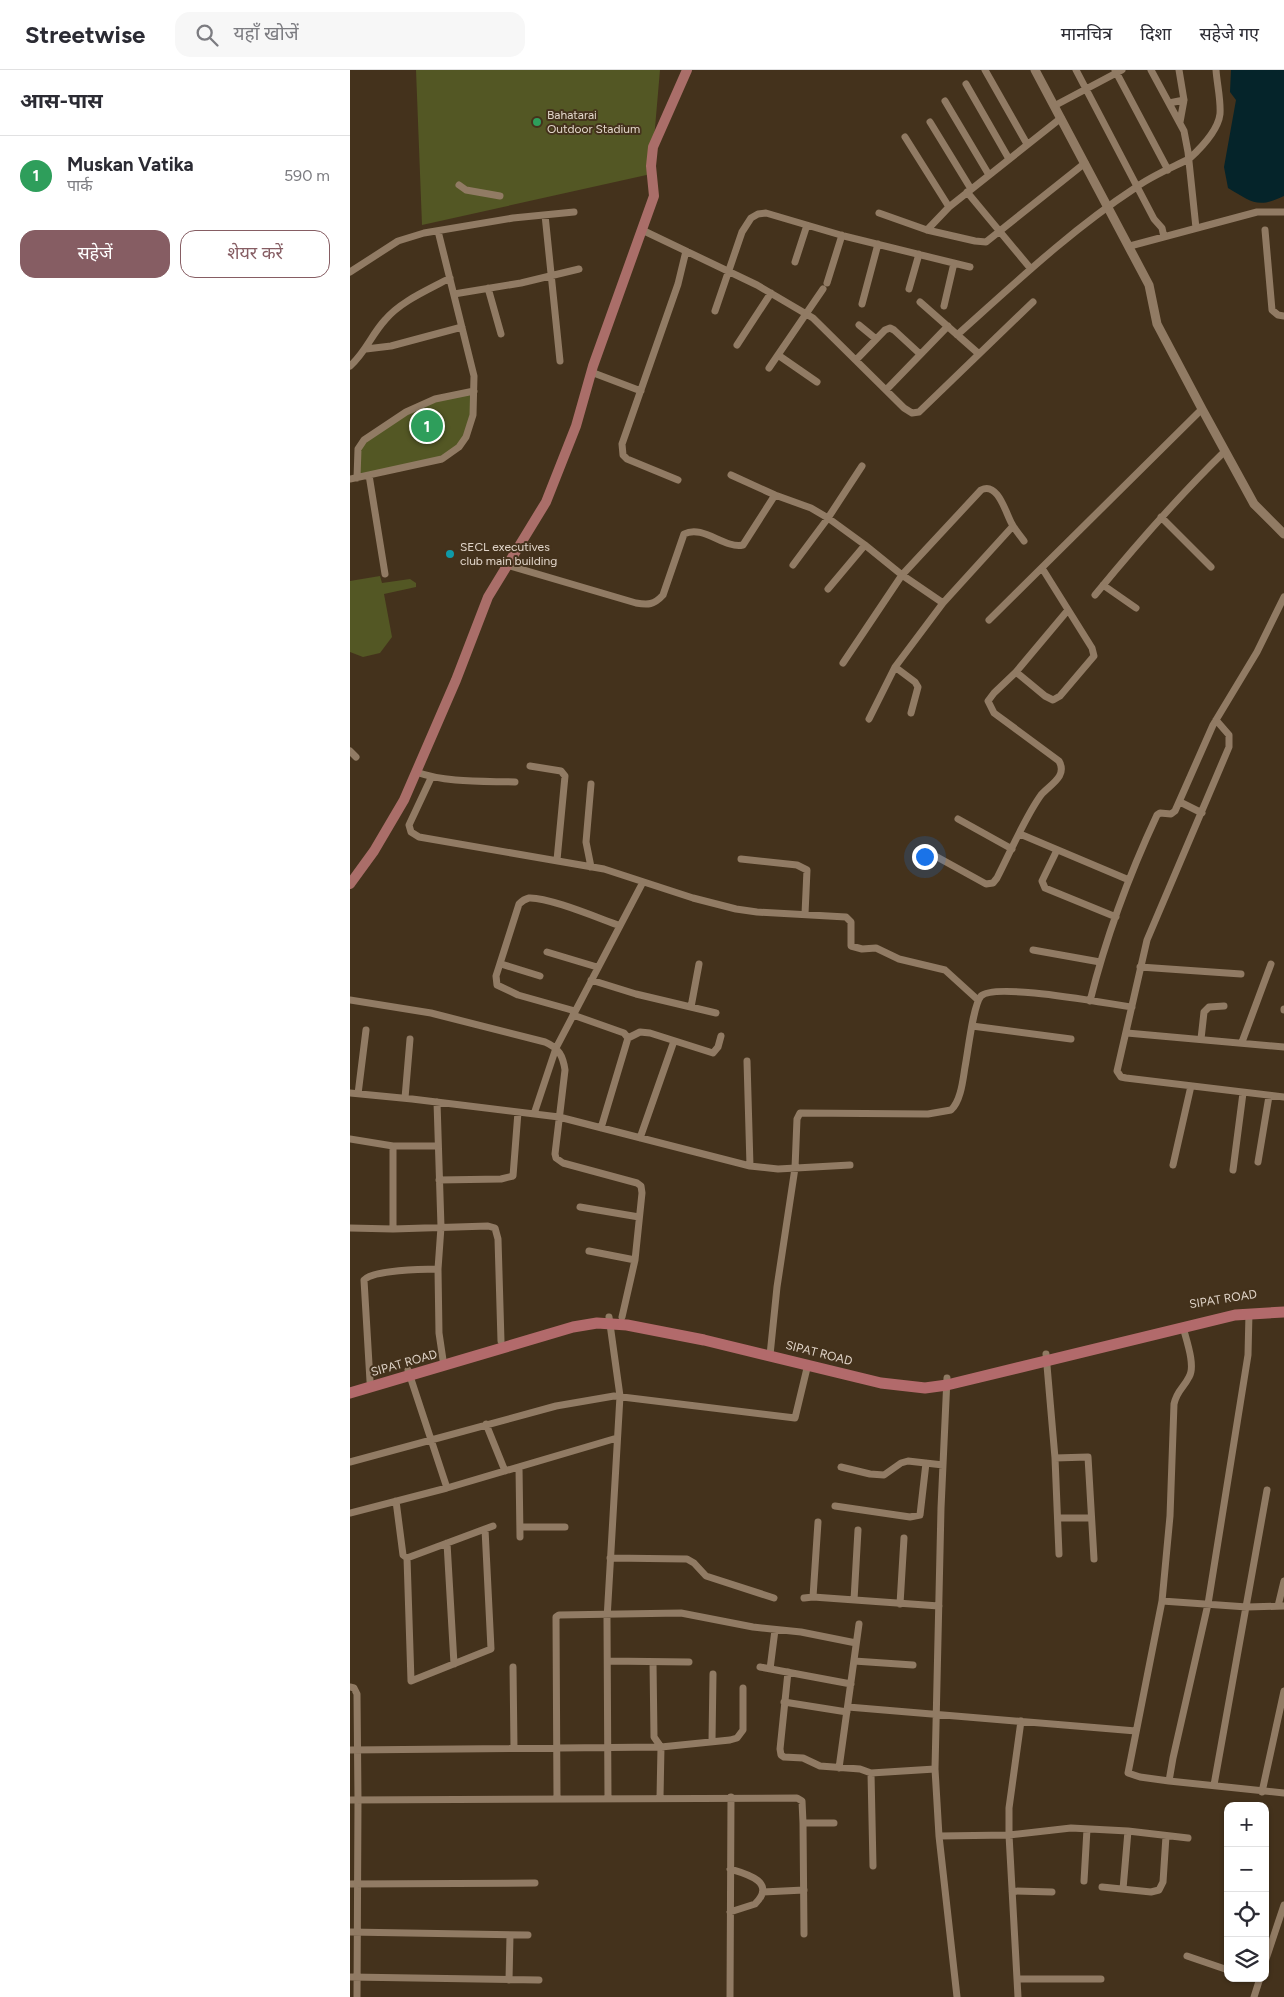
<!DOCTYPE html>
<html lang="hi">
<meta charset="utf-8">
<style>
body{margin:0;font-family:Figtree,"Noto Sans Devanagari",sans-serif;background:#f7f7f7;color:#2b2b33}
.controls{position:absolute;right:15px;bottom:15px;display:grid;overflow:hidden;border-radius:10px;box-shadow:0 1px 4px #0004}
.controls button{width:45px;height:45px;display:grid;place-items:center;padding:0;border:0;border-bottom:1px solid #e1e1e2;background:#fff;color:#2b2b33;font:25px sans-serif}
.you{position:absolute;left:574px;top:786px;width:18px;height:18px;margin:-12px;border:4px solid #fff;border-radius:50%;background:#1a73e8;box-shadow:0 0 0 8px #1a73e833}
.badge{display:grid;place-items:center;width:32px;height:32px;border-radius:50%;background:#865d63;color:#fff;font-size:16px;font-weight:700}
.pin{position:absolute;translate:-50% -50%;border:2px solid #fff;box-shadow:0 1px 5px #0006}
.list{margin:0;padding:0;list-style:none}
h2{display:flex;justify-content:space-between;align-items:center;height:65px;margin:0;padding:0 20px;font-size:21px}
h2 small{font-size:16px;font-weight:400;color:#7c7c81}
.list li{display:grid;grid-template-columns:32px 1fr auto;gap:15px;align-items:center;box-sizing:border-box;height:80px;padding:0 20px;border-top:1px solid #e1e1e2}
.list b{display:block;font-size:19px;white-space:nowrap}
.list p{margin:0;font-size:16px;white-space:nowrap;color:#7c7c81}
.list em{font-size:16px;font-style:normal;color:#7c7c81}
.actions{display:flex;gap:10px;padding:15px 20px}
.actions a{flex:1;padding:11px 0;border:1px solid #865d63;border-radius:15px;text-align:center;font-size:18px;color:#865d63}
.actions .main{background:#865d63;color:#fff}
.icon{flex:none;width:28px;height:28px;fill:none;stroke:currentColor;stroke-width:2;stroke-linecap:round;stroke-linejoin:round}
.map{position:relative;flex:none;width:934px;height:1927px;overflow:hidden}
header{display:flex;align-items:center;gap:30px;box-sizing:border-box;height:70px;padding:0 25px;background:#fff;border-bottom:1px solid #e1e1e2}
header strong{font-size:24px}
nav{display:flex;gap:28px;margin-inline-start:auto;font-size:18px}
.search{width:350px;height:45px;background:#f7f7f7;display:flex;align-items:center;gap:12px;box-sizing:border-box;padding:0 18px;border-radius:15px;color:#7c7c81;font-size:19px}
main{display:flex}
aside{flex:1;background:#fff}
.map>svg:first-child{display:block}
</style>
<header>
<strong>Streetwise</strong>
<div class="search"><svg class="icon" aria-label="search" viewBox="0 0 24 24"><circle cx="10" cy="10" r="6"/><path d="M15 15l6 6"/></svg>यहाँ खोजें</div>
<nav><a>मानचित्र</a><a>दिशा</a><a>सहेजे गए</a></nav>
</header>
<main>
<aside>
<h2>आस-पास<small></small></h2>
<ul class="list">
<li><span class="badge" style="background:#2e9e5b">1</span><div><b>Muskan Vatika</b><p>पार्क</p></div><em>590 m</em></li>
</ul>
<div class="actions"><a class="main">सहेजें</a><a>शेयर करें</a></div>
</aside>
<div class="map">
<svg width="934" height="1927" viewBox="0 0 934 1927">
<rect width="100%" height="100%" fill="#44321c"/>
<path fill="#535724" d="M66,0H310L301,104L72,155Z
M123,322L124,328L116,367L100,384L7,408L6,390L14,370L85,329Z
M30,506L32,513L60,509L66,513V517L34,524L42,567L30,583L13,587L0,582V511Z"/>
<path fill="#05242a" d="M881,0H934V126C907,139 902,132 878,118L874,97L886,30L880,22Z
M69 364a6 6 0 1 1 12 0a6 6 0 1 1-12 0Z"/>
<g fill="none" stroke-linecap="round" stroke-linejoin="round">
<path stroke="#917b64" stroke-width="7" d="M635,0L677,74
M726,0L804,149L812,158L814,167
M765,0L818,100
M801,0L834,61L838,82L846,158
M616,14L659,89
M595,31L639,105
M819,33L834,30L829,0
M704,36L772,0
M580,52L621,119
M830,52L834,30
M555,67L599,137
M109,115L116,120L150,126
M617,122L681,199
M529,143L577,160L625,171L636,172L735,93
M195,145L210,291
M292,160L407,215L463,248L554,338L562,343L569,342L683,232
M577,160L599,137L711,48
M915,160L922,240L928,245L934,246
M780,176L907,142H934
M445,192L457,155
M0,202L48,171L74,163L163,148L224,142
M477,213L492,165
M138,218L151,264
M559,219L569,184
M104,224L171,213L229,199
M570,232L629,284
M512,234L528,174
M594,236L604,193
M365,241L392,162L401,148L408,144L416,143L494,166L620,197
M509,255L526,269
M607,265C664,214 721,160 785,118C801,106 821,98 839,89C851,78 868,61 870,44C871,30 867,14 866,0
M387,275L421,223
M16,279L41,276L112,257
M428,285L467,312
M506,290L535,260L540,258L544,260L570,284
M0,296C15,283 22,264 35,250C51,231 78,220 100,208
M419,298L473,219
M241,302L291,321
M536,320L598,256
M19,405L35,504
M381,405L425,425L461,438L478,448L515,475L552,505L593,533
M7,408L8,379L14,370L56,342L85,329L124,321
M0,409L92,389L109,377L116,367L123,345L124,306L88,161
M328,410L277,389L273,385L272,374L328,214L336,181
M811,447L861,497
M157,495L286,533C298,535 304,535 313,525L334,464C353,454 374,479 393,475L425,425
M443,495L478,448L512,396
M753,515L786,538
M478,519L515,475
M745,525C786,475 828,427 875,381
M639,550L852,339
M493,593L552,505L631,420C648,411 656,444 662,454C665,460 670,465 674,471
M545,597L565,612L568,617L561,643
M666,602L695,626L703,630L710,626L744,586L742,578L692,498
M519,649L545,597L593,533L663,456
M866,650L879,665V677L797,870L767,1001L771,1007L776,1008L934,1027
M0,681L6,687
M180,696L211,701L215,706L207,790
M66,702C97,713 133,711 165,712
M81,708L59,755L61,762L69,767L254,799L343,828L386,839L407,842L496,847L501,852V876L512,879L526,878L549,889L595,900L628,930
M241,714L236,772L241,797
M830,732L852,743
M608,749L662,779
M670,764L779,810
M707,780L692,811L695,818L766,847
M578,782L636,814L643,813L647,808C660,783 675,747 691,725C699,715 718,707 709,691L644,643L638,631L644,623L666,602L718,540
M391,789L447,795L457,800L455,844
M683,880L750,892
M197,882L247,897
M151,894L190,906
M790,897L891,904
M241,910L286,924L366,943
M0,930L81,943L195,972C209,978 213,986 215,1000L205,1084L206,1088L213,1093L287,1113L291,1116L292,1123L285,1190L272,1247
M740,931C756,867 779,805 807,745L810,743L821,744L825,741L863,655L907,582L934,527
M341,937L349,894
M934,940V939
M225,941L168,925L147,915L146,906L169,834C172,831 174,829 179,828C198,827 248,848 268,855
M223,945L274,963L278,968L251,1058
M622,956L721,969
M777,963L934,977
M278,968L290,962L300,963L363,983L368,977L371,966
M851,969L854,942L859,937L874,936
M892,972L921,894
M397,991L400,1096
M0,1023L62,1029L209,1047L400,1096L428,1099L500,1095
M8,1024L16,960
M55,1028L60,969
M87,1032L91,1157L88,1199L89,1263L93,1290
M184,1044L206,978L293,812
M290,1068L324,971
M0,1069L43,1076H88
M908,1092L919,1026
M823,1095L841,1016
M883,1100L893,1023
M89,1110L151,1109L163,1106L168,1042
M230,1137L289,1147
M0,1158L43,1159L138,1156L145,1158L148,1169L151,1271
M43,1159V1076
M239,1181L285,1190
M833,1257C836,1269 846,1296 839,1307C833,1319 827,1320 824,1334L820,1446L812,1531L778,1703L790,1707L819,1711L934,1723
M696,1284L705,1388L709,1484
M420,1285L427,1217L445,1098L447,1049L450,1043L578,1044L601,1040C611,1031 613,1009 615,997C618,982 623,935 631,926C645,912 758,934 782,937
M58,1300L97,1418
M597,1308L591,1438L585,1699L589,1766L607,1927
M20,1311L14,1210C23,1200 73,1199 88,1199
M136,1354L155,1401
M705,1388L738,1387L744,1489
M0,1392L206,1336L264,1326L445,1348L458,1294
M169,1397L170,1467
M491,1397L520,1404L534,1405L551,1393L558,1391L593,1395
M46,1431L53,1485L57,1488
M485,1436L560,1447L570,1445L576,1393
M0,1443L97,1418L267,1368
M708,1448H741
M170,1457H215
M135,1459L141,1579L61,1611L57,1488L143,1456
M97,1473L104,1594
M260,1488L337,1489L344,1493L356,1506L424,1528
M463,1527L468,1452
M454,1528L463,1527L589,1536
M504,1530L508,1460
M812,1531L897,1537L934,1536
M550,1534L554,1468
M928,1536L934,1511
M258,1591L339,1592
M504,1591L563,1595
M303,1592L304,1667L311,1677L310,1728
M163,1597L164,1678
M410,1597L501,1614
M420,1599L425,1560
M438,1602L430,1679L431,1685L434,1687L453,1688L470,1696L510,1699L521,1703
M0,1617L4,1618L7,1624L8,1730L7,1927
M434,1632L497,1642
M498,1637L786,1661
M362,1671L363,1604
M0,1680L311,1677L380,1670L387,1668L393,1660V1618
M489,1698L509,1554
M819,1711L823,1688L858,1534L898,1285L899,1243
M864,1715L917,1420
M912,1722L934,1621
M207,1728L206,1547L209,1545L331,1543L403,1557L451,1562L506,1573
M258,1729L257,1549L270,1326L259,1247
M0,1730L447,1728L452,1731L453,1753L454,1864
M453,1753H484
M589,1766L659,1765L721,1758L778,1761L838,1768
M523,1796L521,1703L585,1699
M380,1799C397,1804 427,1812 405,1834L380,1842
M734,1811L737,1759
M0,1814L185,1813
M752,1817L801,1822L809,1820L813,1812L816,1766
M773,1819L778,1761
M662,1821L702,1822
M413,1822L454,1820
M0,1862L178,1865
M837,1886L878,1900
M915,1892L934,1835
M0,1907L189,1910
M667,1909H751
M159,1910L160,1865
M380,1927L381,1727
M668,1927L659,1765V1738L671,1651
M904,1927L910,1908"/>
<path stroke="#917b64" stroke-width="9" d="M685,0L799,215L807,254L852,339L904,434L934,464"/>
<path stroke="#aa6e69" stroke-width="10" d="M0,814L24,781L54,730L106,610L138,527L196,432L226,356L243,296L304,126L301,96L303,77L337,0"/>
<path stroke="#b26a6b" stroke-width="11" d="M0,1323L223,1257L247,1253L277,1255L354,1270L531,1313L575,1318L597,1315L885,1245L934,1242"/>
</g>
<circle fill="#2e9e5b" stroke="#44321c" stroke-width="2" cx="187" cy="52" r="5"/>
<circle fill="#0f9aa8" stroke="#44321c" stroke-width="2" cx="100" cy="484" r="5"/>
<g text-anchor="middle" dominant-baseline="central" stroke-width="4" stroke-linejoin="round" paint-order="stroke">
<g font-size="12" fill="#e1d5c9" stroke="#44321c" text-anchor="start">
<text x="197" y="45">Bahatarai<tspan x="197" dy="14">Outdoor Stadium</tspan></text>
<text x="110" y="477">SECL executives<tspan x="110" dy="14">club main building</tspan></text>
</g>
<g font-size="12" fill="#e1d5c9" stroke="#44321c">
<text transform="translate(873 1229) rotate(-9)">SIPAT ROAD</text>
<text transform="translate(469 1283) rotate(14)">SIPAT ROAD</text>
<text transform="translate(54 1293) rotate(-16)">SIPAT ROAD</text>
</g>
</g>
</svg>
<div class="controls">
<button>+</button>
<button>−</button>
<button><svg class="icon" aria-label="locate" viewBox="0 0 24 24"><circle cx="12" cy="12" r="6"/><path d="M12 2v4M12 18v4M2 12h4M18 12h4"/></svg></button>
<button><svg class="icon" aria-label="layers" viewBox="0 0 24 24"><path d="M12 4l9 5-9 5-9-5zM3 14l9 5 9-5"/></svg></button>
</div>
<div class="you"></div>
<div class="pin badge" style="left:77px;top:356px;background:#2e9e5b">1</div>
</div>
</main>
